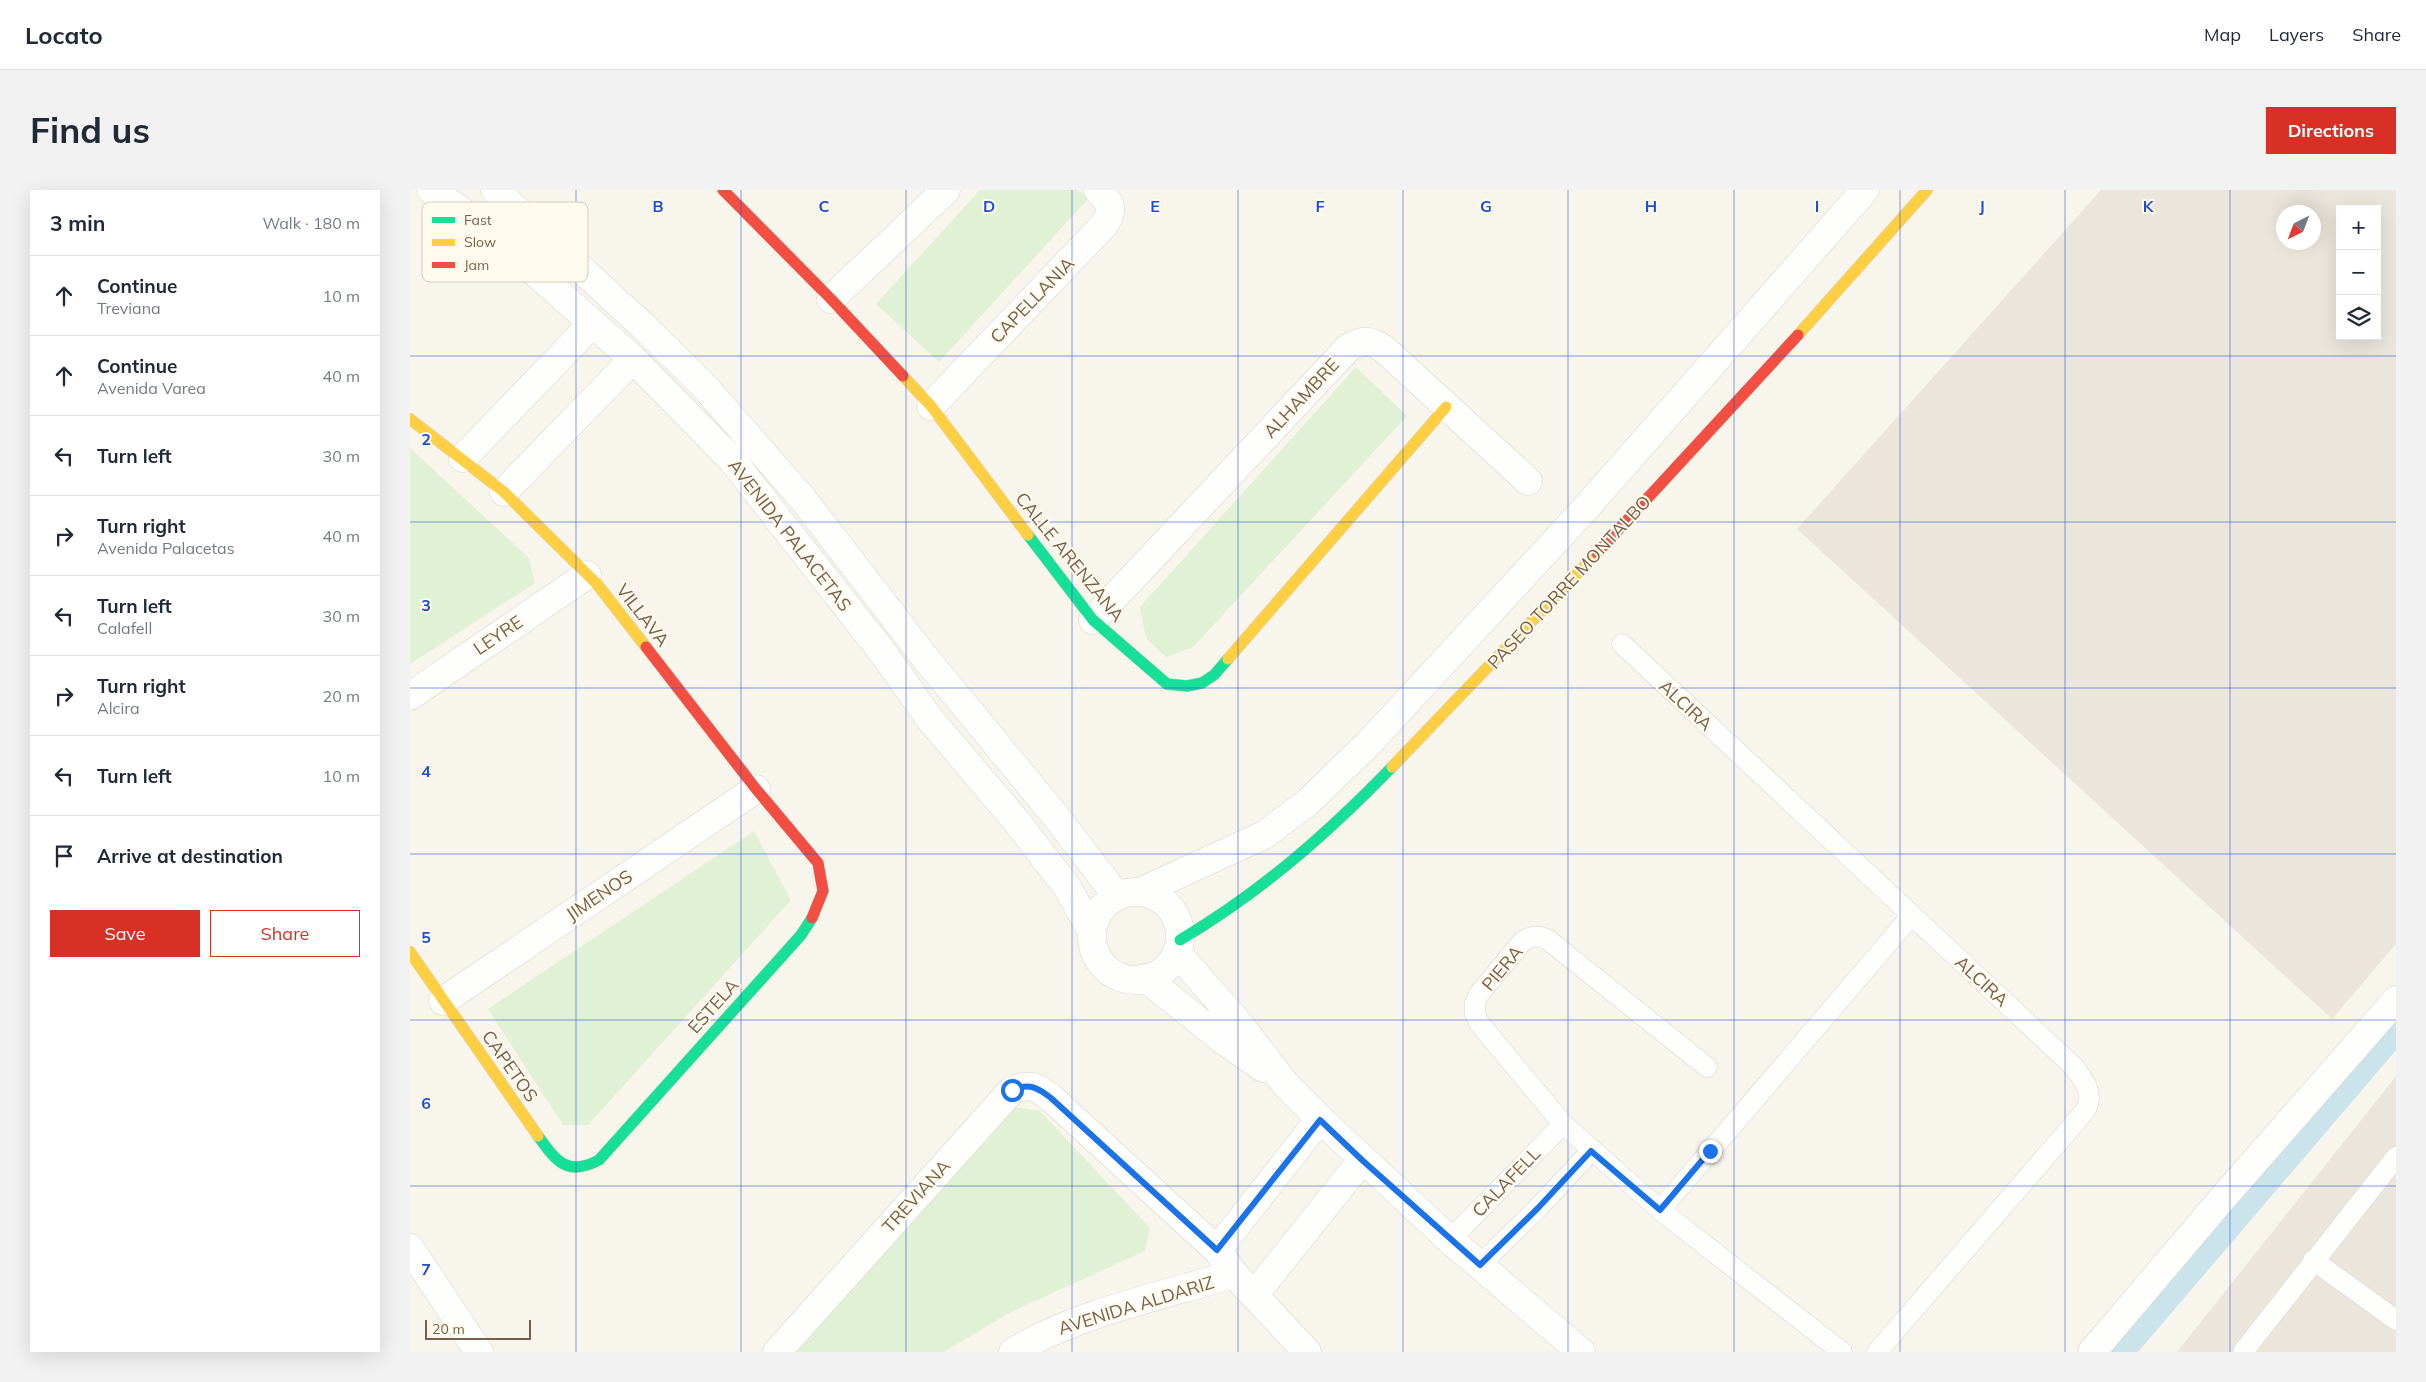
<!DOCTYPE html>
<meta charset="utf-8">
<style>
body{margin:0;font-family:Mulish,sans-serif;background:#f2f2f3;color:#1f2937}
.controls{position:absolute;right:15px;top:15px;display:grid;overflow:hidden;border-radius:0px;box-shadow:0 5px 20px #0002}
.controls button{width:45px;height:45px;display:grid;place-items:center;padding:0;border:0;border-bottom:1px solid #e0e1e3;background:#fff;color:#1f2937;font:25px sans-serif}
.compass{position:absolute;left:1866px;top:15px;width:45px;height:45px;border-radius:50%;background:#fff;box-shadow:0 5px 20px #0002;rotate:222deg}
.scale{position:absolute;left:15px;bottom:12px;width:106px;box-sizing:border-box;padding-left:5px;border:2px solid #7a5f48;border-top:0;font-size:14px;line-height:18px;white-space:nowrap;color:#7a5f48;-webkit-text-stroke:4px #fffaee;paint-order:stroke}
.stop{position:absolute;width:15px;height:15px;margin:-11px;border:4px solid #1a73e8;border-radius:50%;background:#fff}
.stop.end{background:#1a73e8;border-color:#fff;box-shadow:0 1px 5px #0008}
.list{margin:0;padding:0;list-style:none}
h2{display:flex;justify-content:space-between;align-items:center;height:65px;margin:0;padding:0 20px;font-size:21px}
h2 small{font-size:16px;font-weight:400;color:#747a83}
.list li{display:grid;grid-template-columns:32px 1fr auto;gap:15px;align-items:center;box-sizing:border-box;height:80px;padding:0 20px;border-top:1px solid #e0e1e3}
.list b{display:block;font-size:19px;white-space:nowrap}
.list p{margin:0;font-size:16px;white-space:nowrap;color:#747a83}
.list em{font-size:16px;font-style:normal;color:#747a83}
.actions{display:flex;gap:10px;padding:15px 20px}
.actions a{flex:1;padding:11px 0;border:1px solid #d93025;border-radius:0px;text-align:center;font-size:18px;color:#d93025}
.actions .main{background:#d93025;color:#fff}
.icon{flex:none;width:28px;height:28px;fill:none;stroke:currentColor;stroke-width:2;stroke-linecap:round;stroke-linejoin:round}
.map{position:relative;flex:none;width:1986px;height:1162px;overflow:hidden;border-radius:0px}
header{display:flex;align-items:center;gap:30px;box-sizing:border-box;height:70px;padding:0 25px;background:#fff;border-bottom:1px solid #e0e1e3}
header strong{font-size:24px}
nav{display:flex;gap:28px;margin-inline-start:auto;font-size:18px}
.intro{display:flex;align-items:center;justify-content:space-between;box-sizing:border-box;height:120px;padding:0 30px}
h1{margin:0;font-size:35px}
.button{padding:12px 22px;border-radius:0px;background:#d93025;color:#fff;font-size:18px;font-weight:700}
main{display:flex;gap:30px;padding:0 30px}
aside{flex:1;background:#fff;border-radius:0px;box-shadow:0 5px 20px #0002}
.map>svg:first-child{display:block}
</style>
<header>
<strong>Locato</strong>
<nav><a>Map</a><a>Layers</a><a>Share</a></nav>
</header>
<div class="intro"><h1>Find us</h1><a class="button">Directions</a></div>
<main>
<aside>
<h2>3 min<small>Walk · 180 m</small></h2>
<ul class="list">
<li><svg class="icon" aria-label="ahead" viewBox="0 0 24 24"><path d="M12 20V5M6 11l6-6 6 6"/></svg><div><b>Continue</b><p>Treviana</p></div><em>10 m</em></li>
<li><svg class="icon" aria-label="ahead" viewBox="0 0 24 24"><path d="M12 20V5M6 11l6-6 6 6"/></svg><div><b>Continue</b><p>Avenida Varea</p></div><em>40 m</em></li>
<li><svg class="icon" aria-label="left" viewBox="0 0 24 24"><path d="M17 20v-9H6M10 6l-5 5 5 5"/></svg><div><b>Turn left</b></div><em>30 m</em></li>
<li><svg class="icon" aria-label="right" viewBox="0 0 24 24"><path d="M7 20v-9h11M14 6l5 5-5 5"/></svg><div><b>Turn right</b><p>Avenida Palacetas</p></div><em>40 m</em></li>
<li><svg class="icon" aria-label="left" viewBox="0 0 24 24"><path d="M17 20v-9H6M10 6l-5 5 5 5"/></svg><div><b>Turn left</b><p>Calafell</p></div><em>30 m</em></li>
<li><svg class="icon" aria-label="right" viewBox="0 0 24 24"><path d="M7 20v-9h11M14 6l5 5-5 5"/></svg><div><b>Turn right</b><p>Alcira</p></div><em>20 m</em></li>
<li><svg class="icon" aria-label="left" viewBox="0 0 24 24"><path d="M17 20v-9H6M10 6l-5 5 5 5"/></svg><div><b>Turn left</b></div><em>10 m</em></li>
<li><svg class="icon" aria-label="arrive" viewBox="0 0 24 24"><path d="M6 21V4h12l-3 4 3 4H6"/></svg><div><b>Arrive at destination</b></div></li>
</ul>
<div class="actions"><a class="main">Save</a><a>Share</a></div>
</aside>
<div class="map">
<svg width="1986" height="1162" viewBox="0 0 1986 1162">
<rect width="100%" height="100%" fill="#f8f5ec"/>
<path fill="#ebe5dc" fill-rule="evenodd" d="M1691,0H1986V754L1922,829L1387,339ZM1930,19H1967V146H1930ZM1874,22H1904V52H1874Z
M1986,886V1162H1767L1952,929Z"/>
<path fill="#e1f1d5" d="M570,0H668L678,9L529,172L466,114Z
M946,177L997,226L783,457L756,467L736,448L730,417Z
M0,258L119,368L125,393L0,474Z
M344,641L381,710L178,935H153L78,819Z
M604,917L630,921L740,1038L735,1061L601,1122L534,1162H386Z"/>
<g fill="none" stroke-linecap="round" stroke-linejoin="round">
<path stroke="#cbe4eb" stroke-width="38" d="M1703,1162L1986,831"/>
<defs>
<path id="lane" d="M1212,454L1663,876C1674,890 1685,903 1675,921L1467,1162
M1297,877L1137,749C1127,745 1121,746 1112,752L1069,804L1065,813V824L1069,833L1153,934L1250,1020L1432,1162
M1250,1020L1502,725
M1040,1050L1153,934
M1903,1070L1986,1130
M1070,1075L1128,1018L1181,961
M1833,1162L1986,967"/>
<path id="street" d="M21,0L74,37L223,169L322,270L474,464L519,528L607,632L657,697L682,742
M85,0L232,135L294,196L392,308L513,465L644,624L707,706
M421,109L536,0
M521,216L694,35C705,19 701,13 688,0
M53,268L182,134
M94,302L223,169
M683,430L939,157C954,149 960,150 974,159L1118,291
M0,506L177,385
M682 746a44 44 0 1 1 88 0a44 44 0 1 1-88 0Z
M730,702L854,645L898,612L960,552L1174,320L1455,0
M767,763L827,831L876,895L910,929L1040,1050L1171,1162
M735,788L813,850L853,878
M33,811L346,599
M0,1058L69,1162
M807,1060L910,929
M844,1105L952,970
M367,1162L602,900C621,893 626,896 641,908L807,1060L824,1084L897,1162
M603,1162C664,1124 755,1105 824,1084
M1682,1162L1811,1010L1986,810"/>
<path id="fast" d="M618,345L683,430L757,494L777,496L792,493L804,485L818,469
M770,750C851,702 917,644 982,577
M128,946C146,971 157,987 189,970L391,745L402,728"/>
<path id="slow" d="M1388,145L1517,0
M493,186L521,216L618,345
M0,229L94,302L187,394L236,457
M818,469L1036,217
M982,577L1187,363
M0,762L128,946"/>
<path id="jam" d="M313,0L421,109L493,186
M1187,363L1388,145
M236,457L346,599L408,673L413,701L402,728"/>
</defs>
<use href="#lane" stroke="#d7d2ca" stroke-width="21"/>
<use href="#street" stroke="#d7d2ca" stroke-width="29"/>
<use href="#fast" stroke="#d8d2c9" stroke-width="12"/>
<use href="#slow" stroke="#d8d2c9" stroke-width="12"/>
<use href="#jam" stroke="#d8d2c9" stroke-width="12"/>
<use href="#lane" stroke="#fefefc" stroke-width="20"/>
<use href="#street" stroke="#fefefc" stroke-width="28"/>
<use href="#fast" stroke="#16e098" stroke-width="11"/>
<use href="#slow" stroke="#ffcf43" stroke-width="11"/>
<use href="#jam" stroke="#f24e42" stroke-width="11"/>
</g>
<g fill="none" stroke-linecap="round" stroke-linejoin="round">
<path stroke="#1a73e8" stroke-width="6" d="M602,900C619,893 627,897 641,908L807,1060L910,930L952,970L1070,1075L1128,1018L1181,961L1250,1020L1300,961"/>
</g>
<path fill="none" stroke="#1d4ed8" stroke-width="1" stroke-opacity="0.55" d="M166,0V1162M331,0V1162M496,0V1162M662,0V1162M828,0V1162M993,0V1162M1158,0V1162M1324,0V1162M1490,0V1162M1655,0V1162M1820,0V1162M0,166H1986M0,332H1986M0,498H1986M0,664H1986M0,830H1986M0,996H1986"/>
<g text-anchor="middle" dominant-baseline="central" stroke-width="4" stroke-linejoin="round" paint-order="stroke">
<g font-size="18" fill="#7a5f48" stroke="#fffaee">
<text transform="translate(622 110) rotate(-46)">CAPELLANIA</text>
<text transform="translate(891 208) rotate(-47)">ALHAMBRE</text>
<text transform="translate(380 345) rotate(52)">AVENIDA PALACETAS</text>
<text transform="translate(660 367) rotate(51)">CALLE ARENZANA</text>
<text transform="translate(1159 392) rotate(-47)">PASEO TORRE MONTALBO</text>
<text transform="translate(233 425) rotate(52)">VILLAVA</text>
<text transform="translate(88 445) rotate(-34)">LEYRE</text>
<text transform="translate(1276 515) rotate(43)">ALCIRA</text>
<text transform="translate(189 705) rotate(-34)">JIMENOS</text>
<text transform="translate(1092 778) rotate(-50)">PIERA</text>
<text transform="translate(1572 791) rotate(43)">ALCIRA</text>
<text transform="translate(303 816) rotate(-48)">ESTELA</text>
<text transform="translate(100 876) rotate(55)">CAPETOS</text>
<text transform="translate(1096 992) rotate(-46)">CALAFELL</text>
<text transform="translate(506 1006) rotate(-48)">TREVIANA</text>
<text transform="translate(726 1115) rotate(-17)">AVENIDA ALDARIZ</text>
</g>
</g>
<rect x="12" y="12" width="166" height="80" rx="8" fill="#fffaee" stroke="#d7ccbc" stroke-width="1"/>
<rect x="22" y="27" width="23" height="6" fill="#16e098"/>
<rect x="22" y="49" width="23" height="7" fill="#ffcf43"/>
<rect x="22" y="72" width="23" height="6" fill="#f24e42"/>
<g font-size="14" fill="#7a5f48">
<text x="54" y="35">Fast</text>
<text x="54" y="57">Slow</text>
<text x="54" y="80">Jam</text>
</g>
<g font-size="16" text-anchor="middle" font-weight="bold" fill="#1d4ed8" stroke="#fffaee" stroke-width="4" stroke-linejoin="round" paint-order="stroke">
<text x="248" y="22">B</text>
<text x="414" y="22">C</text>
<text x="579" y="22">D</text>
<text x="745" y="22">E</text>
<text x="910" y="22">F</text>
<text x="1076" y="22">G</text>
<text x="1241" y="22">H</text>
<text x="1407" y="22">I</text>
<text x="1572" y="22">J</text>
<text x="1738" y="22">K</text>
<text x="16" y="255">2</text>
<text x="16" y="421">3</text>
<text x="16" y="587">4</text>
<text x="16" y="753">5</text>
<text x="16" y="919">6</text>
<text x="16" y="1085">7</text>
</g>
</svg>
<div class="controls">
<button>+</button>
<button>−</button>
<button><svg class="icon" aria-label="layers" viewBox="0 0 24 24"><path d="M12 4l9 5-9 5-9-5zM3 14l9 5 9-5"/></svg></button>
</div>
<svg class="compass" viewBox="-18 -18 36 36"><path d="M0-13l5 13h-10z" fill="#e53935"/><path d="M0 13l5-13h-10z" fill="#747a83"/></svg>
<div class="scale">20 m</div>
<div class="stop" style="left:602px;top:900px"></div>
<div class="stop end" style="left:1300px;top:961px"></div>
</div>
</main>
